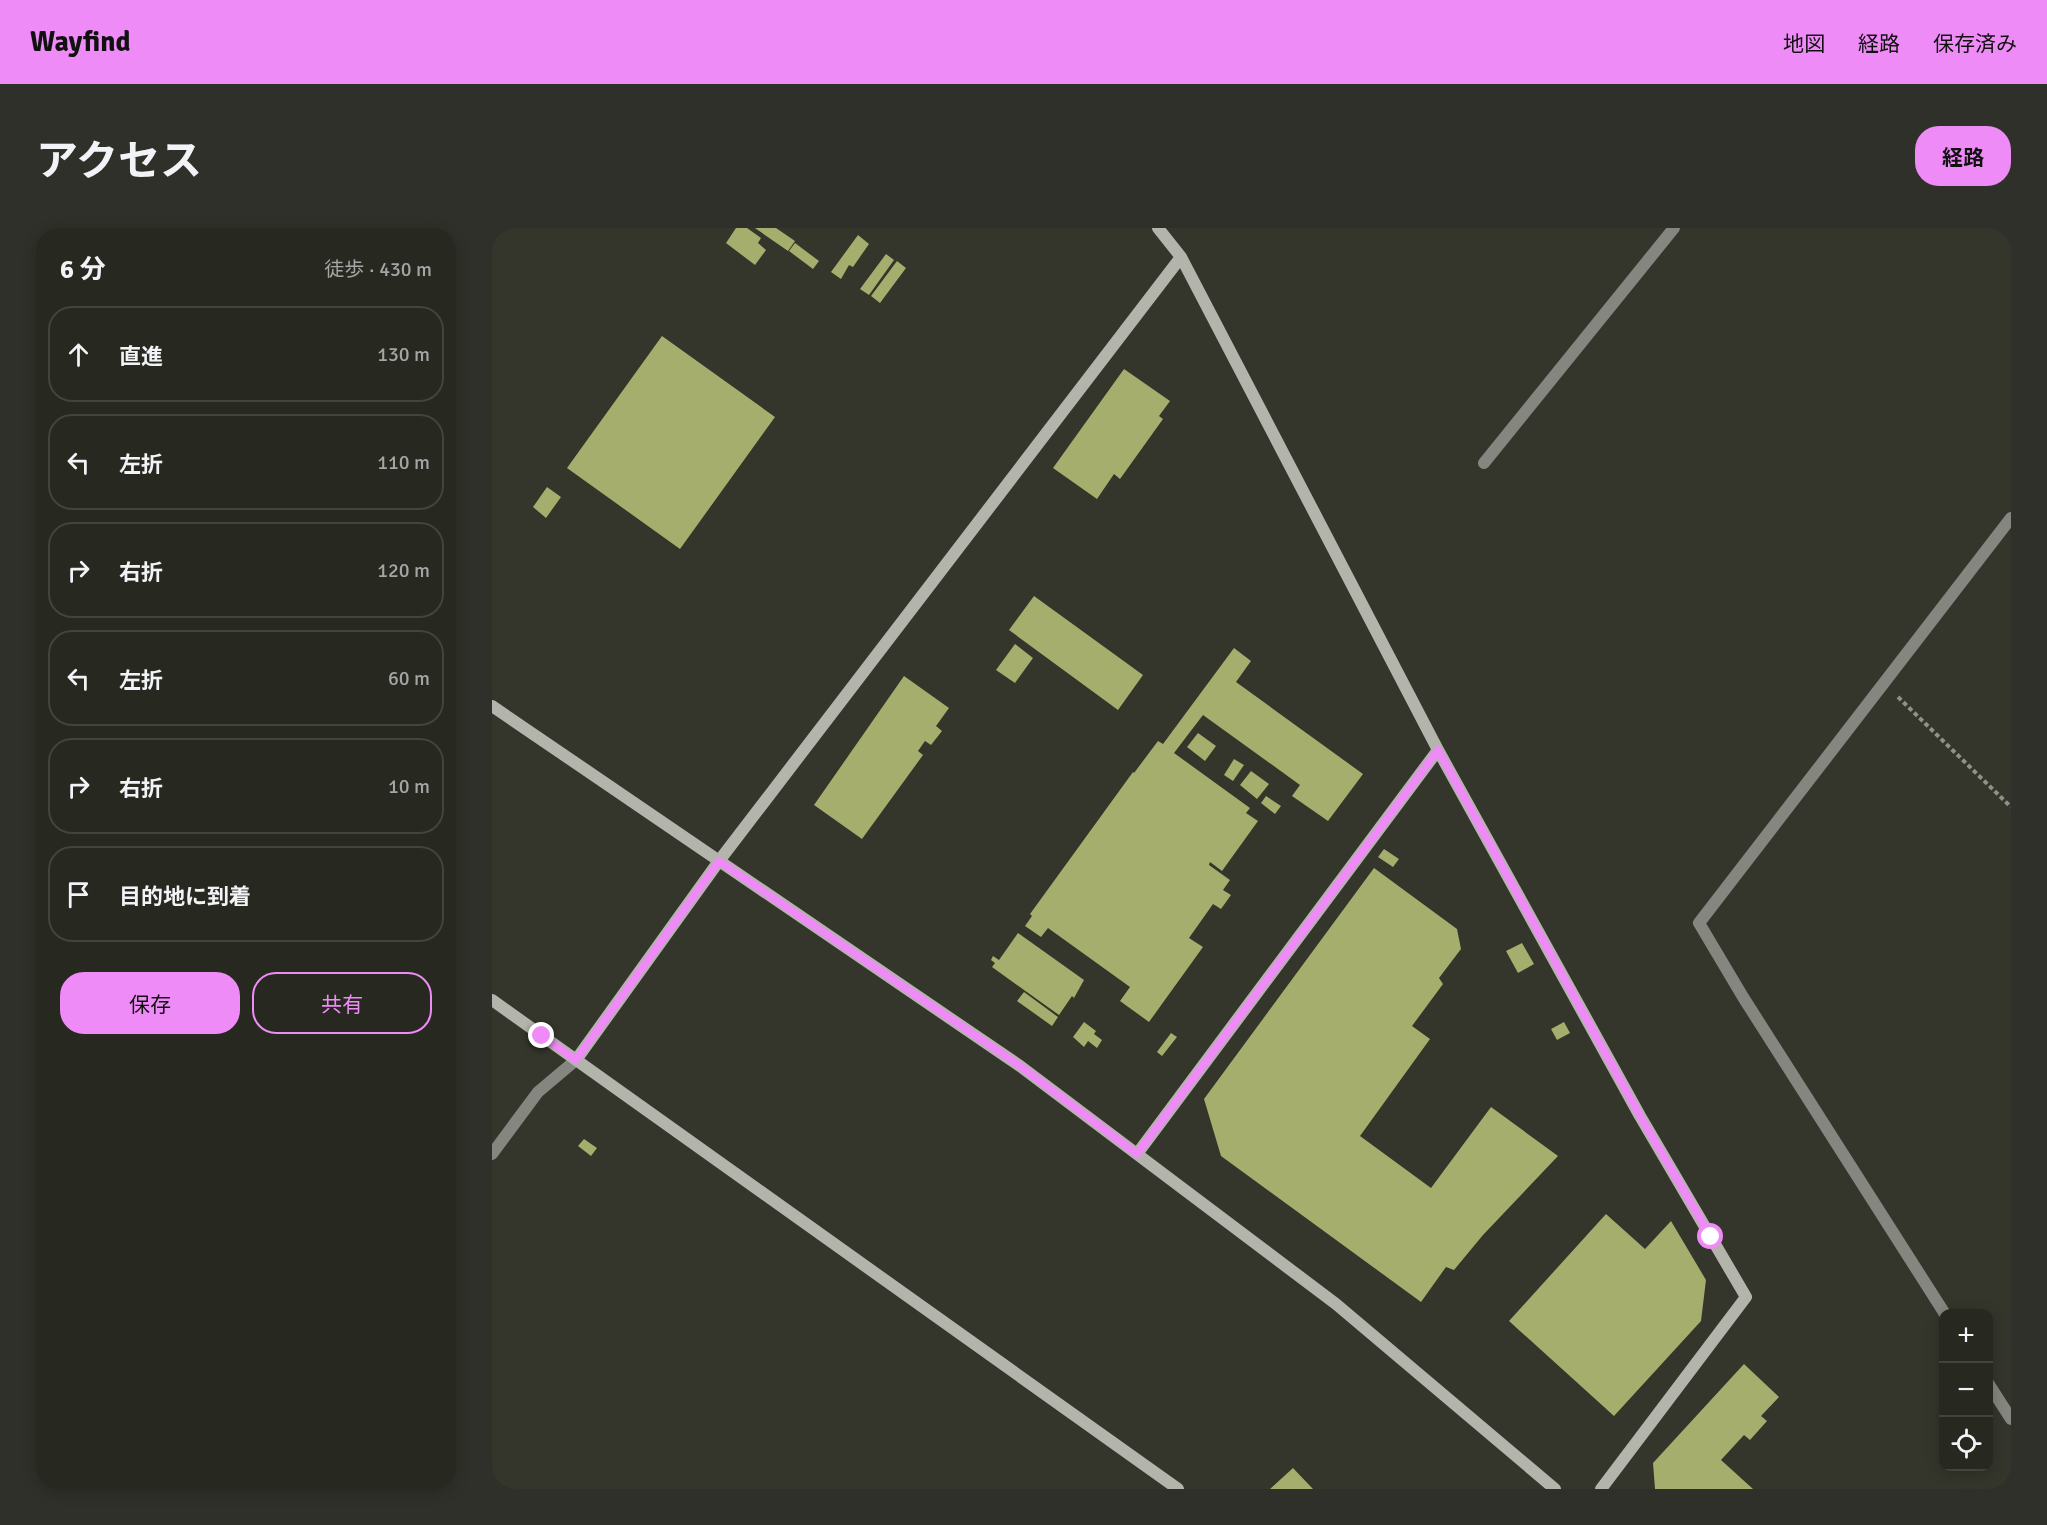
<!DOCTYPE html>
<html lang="ja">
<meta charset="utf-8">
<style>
body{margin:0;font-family:Signika,"Noto Sans JP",sans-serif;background:#2f3029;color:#f1f3f6}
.controls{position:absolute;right:18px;bottom:18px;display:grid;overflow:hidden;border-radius:12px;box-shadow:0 3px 15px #0003}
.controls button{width:54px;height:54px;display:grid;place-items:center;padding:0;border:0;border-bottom:2px solid #43443e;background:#272820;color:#f1f3f6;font:30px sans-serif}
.stop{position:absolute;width:18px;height:18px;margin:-14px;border:4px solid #ef8bf7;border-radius:50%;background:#fff}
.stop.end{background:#ef8bf7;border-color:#fff;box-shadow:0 2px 6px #0008}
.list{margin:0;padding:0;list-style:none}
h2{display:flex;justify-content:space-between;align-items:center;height:78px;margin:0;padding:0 24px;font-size:26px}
h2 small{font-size:20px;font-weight:400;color:#a4a6a5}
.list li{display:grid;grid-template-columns:39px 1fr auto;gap:18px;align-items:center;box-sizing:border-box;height:96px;margin:0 12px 12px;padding:0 12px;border:2px solid #43443e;border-radius:24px}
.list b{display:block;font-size:22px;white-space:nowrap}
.list em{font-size:20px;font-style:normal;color:#a4a6a5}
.actions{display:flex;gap:12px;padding:18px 24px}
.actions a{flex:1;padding:14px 0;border:2px solid #ef8bf7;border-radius:24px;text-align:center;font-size:21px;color:#ef8bf7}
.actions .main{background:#ef8bf7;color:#111}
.icon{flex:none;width:33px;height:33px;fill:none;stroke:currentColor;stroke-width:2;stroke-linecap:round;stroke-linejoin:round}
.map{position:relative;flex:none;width:1519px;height:1261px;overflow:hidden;border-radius:24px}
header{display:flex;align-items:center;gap:36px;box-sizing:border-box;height:84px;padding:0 30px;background:#ef8bf7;color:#111}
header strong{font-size:28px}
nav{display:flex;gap:33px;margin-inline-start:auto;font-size:21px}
.intro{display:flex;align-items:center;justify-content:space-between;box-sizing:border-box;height:144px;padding:0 36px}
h1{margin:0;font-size:42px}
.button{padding:15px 27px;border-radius:24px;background:#ef8bf7;color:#111;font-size:21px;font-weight:700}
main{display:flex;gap:36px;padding:0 36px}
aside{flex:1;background:#272820;border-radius:24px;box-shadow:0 3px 15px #0003}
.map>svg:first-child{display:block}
</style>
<header>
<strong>Wayfind</strong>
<nav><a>地図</a><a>経路</a><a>保存済み</a></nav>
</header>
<div class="intro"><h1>アクセス</h1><a class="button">経路</a></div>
<main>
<aside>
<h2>6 分<small>徒歩 · 430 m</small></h2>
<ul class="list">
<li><svg class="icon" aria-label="ahead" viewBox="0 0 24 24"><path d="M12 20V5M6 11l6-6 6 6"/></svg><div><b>直進</b></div><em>130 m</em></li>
<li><svg class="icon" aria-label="left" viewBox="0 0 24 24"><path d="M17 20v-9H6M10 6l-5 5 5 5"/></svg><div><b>左折</b></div><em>110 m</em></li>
<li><svg class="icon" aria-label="right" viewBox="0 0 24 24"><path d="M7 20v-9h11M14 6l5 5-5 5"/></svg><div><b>右折</b></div><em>120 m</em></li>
<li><svg class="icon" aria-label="left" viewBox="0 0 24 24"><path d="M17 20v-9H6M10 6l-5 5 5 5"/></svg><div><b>左折</b></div><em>60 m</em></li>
<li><svg class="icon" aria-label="right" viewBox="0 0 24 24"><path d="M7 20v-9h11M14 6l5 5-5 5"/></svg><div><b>右折</b></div><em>10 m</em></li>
<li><svg class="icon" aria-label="arrive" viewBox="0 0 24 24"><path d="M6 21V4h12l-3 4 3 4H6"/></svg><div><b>目的地に到着</b></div></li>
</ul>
<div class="actions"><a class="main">保存</a><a>共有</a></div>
</aside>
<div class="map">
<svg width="1519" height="1261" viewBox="0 0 1519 1261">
<rect width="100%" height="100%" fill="#34352b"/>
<path fill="#a5ae6c" d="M244,0H255L269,10L266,15L274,22L263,37L234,15Z
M263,0H284L303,13L296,23Z
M366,7L377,16L361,39L357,37L349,51L339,44Z
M303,15L327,33L321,41L297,23Z
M394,26L402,32L377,67L368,61Z
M405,33L414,40L388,75L379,68Z
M170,108L283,189L188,321L75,240Z
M632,141L678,173L667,188L671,191L628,251L622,246L605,271L561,240Z
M55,259L69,269L54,290L41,279Z
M542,368L651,447L626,482L517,402Z
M523,416L541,430L523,455L504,442Z
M742,420L759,433L744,454L871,546L836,593L800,568L808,557L711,487L682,525L758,580L754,585L766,593L730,643L718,634L717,637L738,652L731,662L739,667L729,681L721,676L697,710L711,719L657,794L628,773L638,759L556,700L549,709L533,698L540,688L538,686L641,544L642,545L666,513L671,516Z
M412,448L457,480L444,498L450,503L439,517L433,513L426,523L431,527L370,611L322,577Z
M706,505L724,518L713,533L695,519Z
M742,531L752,537L741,553L732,547Z
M759,543L777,556L765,571L748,557Z
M774,568L789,578L783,586L769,575Z
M892,621L907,631L901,639L886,629Z
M882,640L965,701L969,721L947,750L951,756L920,798L938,811L868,908L939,960L999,879L1066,928L991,1007L962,1042L954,1039L929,1074L729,928L712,871Z
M526,705L592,752L582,770L580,768L567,787L500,739L503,735L499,732L501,728L507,732Z
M1030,715L1042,736L1026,745L1014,723Z
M532,764L566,789L560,798L525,773Z
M592,794L604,803L602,806L610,812L605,820L596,813L592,819L581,809Z
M1072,794L1078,805L1065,812L1059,801Z
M679,805L685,809L670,828L665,824Z
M92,911L105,920L99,928L86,918Z
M1114,986L1153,1021L1179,993L1214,1052L1209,1093L1122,1188L1017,1093Z
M1252,1136L1287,1169L1269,1188L1275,1193L1258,1212L1252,1207L1229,1232L1261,1261H1163L1161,1235Z
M801,1240L821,1261H778Z"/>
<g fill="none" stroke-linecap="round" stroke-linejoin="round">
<path stroke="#909188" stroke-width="4" stroke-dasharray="4.5 3" stroke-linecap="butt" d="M1406,469L1519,579"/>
<path stroke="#858680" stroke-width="12" d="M992,235L1182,0
M0,926L46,864L84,832
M1453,1086L1251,769L1207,695L1519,290
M1496,1155L1519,1191"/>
<path stroke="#b3b4ab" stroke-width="12" d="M666,0L689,29L946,522L1148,888L1254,1069L1109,1261
M0,478L528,838L844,1076L1063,1261
M0,772L686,1261
M84,832L227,633L689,29
M645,926L946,522"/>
</g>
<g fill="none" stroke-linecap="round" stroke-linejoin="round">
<path stroke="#ef8bf7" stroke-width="8" d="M50,808L84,832L227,633L528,838L645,926L946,522L1148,888L1219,1009"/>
</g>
</svg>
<div class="controls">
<button>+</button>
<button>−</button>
<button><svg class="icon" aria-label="locate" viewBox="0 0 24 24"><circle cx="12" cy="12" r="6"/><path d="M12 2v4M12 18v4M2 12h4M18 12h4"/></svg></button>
</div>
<div class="stop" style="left:1219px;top:1009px"></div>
<div class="stop end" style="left:50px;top:808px"></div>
</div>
</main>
